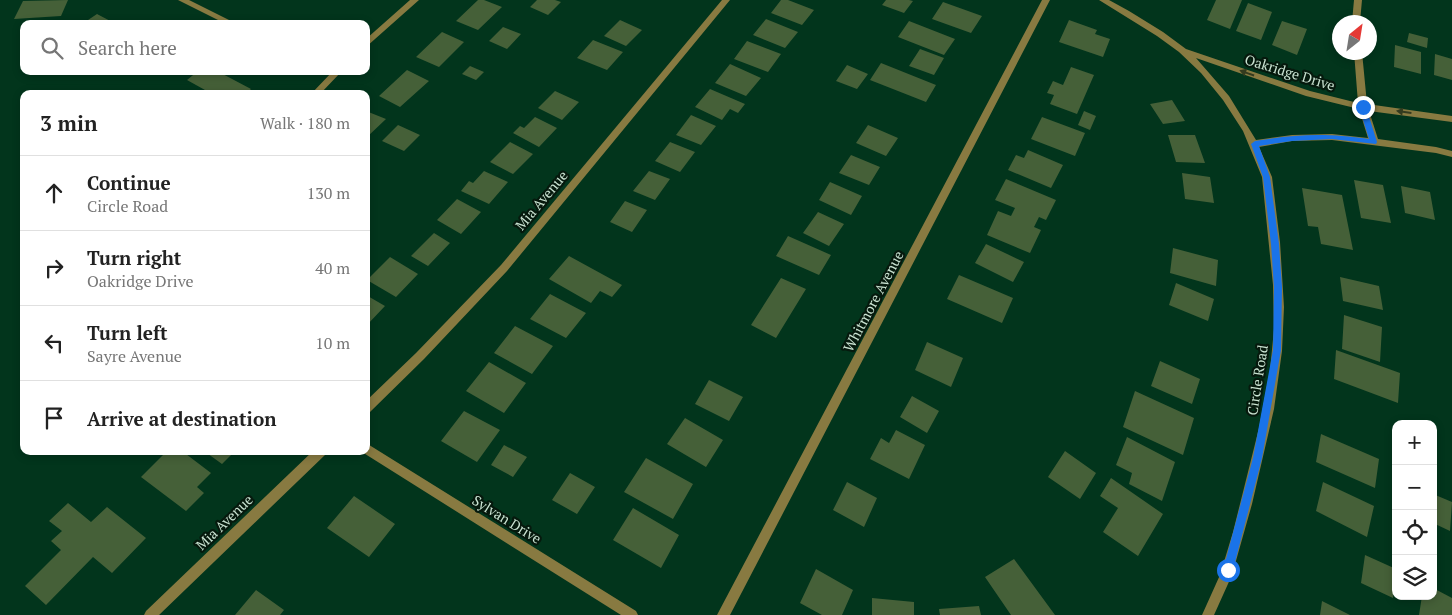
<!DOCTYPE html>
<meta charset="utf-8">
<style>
body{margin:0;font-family:"PT Serif",serif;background:#f6f6f6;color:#222}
.controls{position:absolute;right:15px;bottom:15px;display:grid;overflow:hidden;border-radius:10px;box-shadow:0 2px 8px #0003}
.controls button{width:45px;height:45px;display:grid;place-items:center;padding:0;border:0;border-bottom:1px solid #e0e0e0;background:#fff;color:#222;font:25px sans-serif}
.compass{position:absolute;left:1332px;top:15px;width:45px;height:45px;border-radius:50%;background:#fff;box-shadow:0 2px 8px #0003;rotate:30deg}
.stop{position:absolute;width:15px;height:15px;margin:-11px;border:4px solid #1a73e8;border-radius:50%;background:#fff}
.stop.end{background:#1a73e8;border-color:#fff;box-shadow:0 1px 5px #0008}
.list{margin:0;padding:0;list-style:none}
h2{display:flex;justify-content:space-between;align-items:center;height:65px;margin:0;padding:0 20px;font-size:21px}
h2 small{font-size:16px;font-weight:400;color:#767676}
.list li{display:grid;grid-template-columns:32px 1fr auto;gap:15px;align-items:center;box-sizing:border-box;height:75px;padding:0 20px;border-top:1px solid #e0e0e0}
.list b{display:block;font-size:19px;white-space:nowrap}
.list p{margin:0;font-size:16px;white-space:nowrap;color:#767676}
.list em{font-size:16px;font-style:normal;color:#767676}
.icon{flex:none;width:28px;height:28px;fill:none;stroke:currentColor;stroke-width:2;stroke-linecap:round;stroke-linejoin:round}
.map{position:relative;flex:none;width:1452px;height:615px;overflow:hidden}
.search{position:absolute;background:#fff;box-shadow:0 2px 8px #0003;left:20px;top:20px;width:350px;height:55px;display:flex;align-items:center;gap:12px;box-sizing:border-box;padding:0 18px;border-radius:10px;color:#767676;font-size:19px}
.panel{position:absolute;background:#fff;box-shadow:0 2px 8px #0003;left:20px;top:90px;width:350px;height:365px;border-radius:10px}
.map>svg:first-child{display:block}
</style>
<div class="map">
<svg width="1452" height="615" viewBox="0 0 1452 615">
<rect width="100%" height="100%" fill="#02351c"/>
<path fill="#456038" d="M68,0L61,16L14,19L23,1Z
M478,0H484L502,7L478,30L456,21Z
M537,0H555L561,2L548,15L530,7Z
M781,0H788L814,10L802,25L771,13Z
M886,0H909L913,1L904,13L882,5Z
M1216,0H1242L1230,29L1207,20Z
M943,2L982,16L971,33L932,19Z
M1248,3L1272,12L1261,40L1236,31Z
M97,14L116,24H82Z
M766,19L798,32L785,48L753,35Z
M620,20L642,30L626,46L604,36Z
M1069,20L1097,30L1095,34L1110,39L1103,57L1059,42Z
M909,21L955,39L944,55L898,37Z
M1282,21L1307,29L1297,55L1272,45Z
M503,27L521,34L507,49L489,41Z
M442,32L464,42L439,67L416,57Z
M1409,33L1428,38L1427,48L1407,42Z
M593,40L623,52L607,70L577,58Z
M747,41L781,54L768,72L734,59Z
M1395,45L1421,52V74L1394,67Z
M920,49L944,58L934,75L909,66Z
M1435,54L1452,59V80L1434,75Z
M881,63L936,85L926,102L870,80Z
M730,64L761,78L746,96L715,83Z
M847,65L868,74L857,89L836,81Z
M470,66L484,72L476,80L462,74Z
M1071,67L1094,75L1077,114L1050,104L1054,95L1047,93L1053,81L1063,85Z
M407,70L429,81L400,107L379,96Z
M198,71H217L251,89L246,94H200L205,90L187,80Z
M710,89L745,104L738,113L730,109L722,120L695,107Z
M555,91L579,102L562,120L538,108Z
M1172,100L1185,121L1163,124L1150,104Z
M366,111L386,119L366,138Z
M1084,111L1096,116L1090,130L1078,125Z
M691,115L716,126L701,145L676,135Z
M535,117L557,128L539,147L513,133L520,126L524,128Z
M1042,117L1085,133L1075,156L1031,139Z
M398,125L420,135L404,151L382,141Z
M868,125L898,138L886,156L856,143Z
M1168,135H1195L1205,163L1176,162Z
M510,142L533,154L513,174L490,162Z
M670,142L695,152L680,172L655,161Z
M1028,150L1063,165L1051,188L1008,170L1016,155L1024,158Z
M851,155L880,167L869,185L839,173Z
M484,171L508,182L489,204L461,191L469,181L473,183Z
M649,171L670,179L655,200L633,191Z
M1182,173L1210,177L1214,203L1185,199Z
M1006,179L1056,200L1046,220L1039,217L1034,227L1041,230L1030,253L987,235L998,211L1011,216L1015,208L995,200Z
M1354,180L1383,185L1391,223L1361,218Z
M830,182L862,196L851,215L819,200Z
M1401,186L1430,192L1435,220L1405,213Z
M1302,188L1342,195L1353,250L1321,244L1318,227L1308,226Z
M457,199L481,212L461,234L437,220Z
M625,201L647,210L632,232L610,222Z
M818,212L844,224L829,246L803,233Z
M434,233L450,243L428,266L411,256Z
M788,236L831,255L819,275L776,256Z
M986,244L1024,262L1013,282L975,263Z
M1173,248L1218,260L1216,286L1170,273Z
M569,256L622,285L612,297L600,291L591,303L549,279Z
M390,257L418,274L396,297L367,280Z
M959,275L1013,298L1002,323L947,299Z
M1340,277L1379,286L1383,310L1343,301Z
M781,278L806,289L776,338L751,325Z
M1176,283L1214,299L1208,321L1169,305Z
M550,294L586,313L566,338L530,319Z
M366,295L385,306L366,326Z
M1344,315L1382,327L1380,362L1342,349Z
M515,326L553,346L532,374L494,353Z
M927,342L963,358L951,387L915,370Z
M1336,350L1400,373L1398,403L1334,379Z
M1160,361L1200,379L1192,404L1151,386Z
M489,362L526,383L504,413L466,391Z
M709,380L743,397L729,421L695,404Z
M1135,391L1194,418L1183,455L1123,427Z
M912,396L939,411L927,433L900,417Z
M464,411L500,430L477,462L441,441Z
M685,418L723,440L706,467L667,444Z
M896,430L925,445L909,479L870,459L881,438L889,443Z
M1321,434L1379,459L1375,488L1316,462Z
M1127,437L1175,462L1162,501L1129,484L1132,473L1116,465Z
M504,445L527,457L513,477L491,465Z
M167,451H182L211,473L197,487L204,493L186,511L141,477Z
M204,451H235L222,464Z
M1065,451L1096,473L1080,499L1048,477Z
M646,458L693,484L673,519L624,492Z
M570,473L595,487L577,514L552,500Z
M1111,478L1163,514L1138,556L1103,532L1118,508L1100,496Z
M847,482L877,498L864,527L833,510Z
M1323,482L1374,506L1367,537L1316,511Z
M1433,494L1452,502L1450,531L1433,523Z
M354,496L395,524L369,557L327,528Z
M68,503L91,522L107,507L146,538L112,573L93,557L46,605L25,586L61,550L51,541L62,531L49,521Z
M633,508L679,535L661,568L613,540Z
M1365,555L1396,569L1393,598L1361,583Z
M1014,559L1055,615H1011L985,577Z
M816,569L853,590L842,615H822L800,603Z
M1433,588L1452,598V615H1419L1422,596H1433Z
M256,590L284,610L280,615H235Z
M872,598L914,602V615H872Z
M1322,601L1350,615H1320Z
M979,606L981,615H940L939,609Z"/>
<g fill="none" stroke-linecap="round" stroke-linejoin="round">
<path fill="#887a41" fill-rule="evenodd" d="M178,0H189L237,24H226Z
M410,0H419L366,47V39Z
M722,0H730L507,271L424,359L370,412L366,413V401L416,353L501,265Z
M1042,0H1050L730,615H717Z
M1099,0H1109L1129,11L1163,32L1186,49L1310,91L1358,103L1354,52H1362L1367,104L1452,116V122L1369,111L1378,139L1436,147L1452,151V157L1436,153L1332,140L1292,141L1259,147L1272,177L1280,242L1284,307L1282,351L1274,409L1252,504L1232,575L1214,615H1202L1220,575L1233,532L1259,428L1270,370L1274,329L1273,285L1262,177L1243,131L1223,100L1201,73L1179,52L1157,36ZM1196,58L1306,96L1359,109L1368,138L1332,134L1292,135L1256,140L1229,96Z
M1354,0H1362L1360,22H1352Z
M333,71H342L320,94H311Z
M366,443L636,611L638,615H621L362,452L366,451Z
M313,451H326L325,455L159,615H144L146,611Z"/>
</g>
<defs><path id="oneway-solid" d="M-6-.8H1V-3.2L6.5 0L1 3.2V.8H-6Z" transform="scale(1.25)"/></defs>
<g fill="#343b1f">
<use href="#oneway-solid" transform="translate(1247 73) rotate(-161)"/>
<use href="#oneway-solid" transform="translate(1404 112) rotate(-172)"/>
</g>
<path fill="#1a73e8" d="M1363,104L1366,107L1377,142L1376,144L1332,139L1292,141L1259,146L1270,177L1279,244L1282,287L1281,350L1262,458L1233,570L1228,575L1223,570L1253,458L1273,350L1274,287L1271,244L1263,177L1251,144L1255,141C1298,134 1326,133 1369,139L1359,107Z"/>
<g text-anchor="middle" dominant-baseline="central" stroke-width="4.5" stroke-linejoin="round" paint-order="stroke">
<g font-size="14" fill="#cae3d2" stroke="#06190d">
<text transform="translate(1290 72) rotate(17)">Oakridge Drive</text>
<text transform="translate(541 200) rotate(-50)">Mia Avenue</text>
<text transform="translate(873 301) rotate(-62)">Whitmore Avenue</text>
<text transform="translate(1257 380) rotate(-81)">Circle Road</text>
<text transform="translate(507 519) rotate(32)">Sylvan Drive</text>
<text transform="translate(224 522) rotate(-44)">Mia Avenue</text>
</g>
</g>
</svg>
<div class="controls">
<button>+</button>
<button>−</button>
<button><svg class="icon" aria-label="locate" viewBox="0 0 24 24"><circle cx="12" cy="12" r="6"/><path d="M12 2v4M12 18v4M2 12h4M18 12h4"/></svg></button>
<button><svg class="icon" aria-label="layers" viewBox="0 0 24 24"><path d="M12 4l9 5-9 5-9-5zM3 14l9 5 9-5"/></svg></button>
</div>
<svg class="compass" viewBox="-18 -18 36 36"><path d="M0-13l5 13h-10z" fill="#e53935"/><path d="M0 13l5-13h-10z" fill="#767676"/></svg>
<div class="stop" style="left:1228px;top:570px"></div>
<div class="stop end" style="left:1363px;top:107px"></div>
<div class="search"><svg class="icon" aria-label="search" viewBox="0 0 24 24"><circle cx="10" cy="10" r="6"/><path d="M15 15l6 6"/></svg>Search here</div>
<section class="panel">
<h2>3 min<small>Walk · 180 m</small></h2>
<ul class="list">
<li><svg class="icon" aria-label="ahead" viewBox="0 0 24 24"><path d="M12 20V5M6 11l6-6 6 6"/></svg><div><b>Continue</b><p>Circle Road</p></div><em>130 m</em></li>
<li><svg class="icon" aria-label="right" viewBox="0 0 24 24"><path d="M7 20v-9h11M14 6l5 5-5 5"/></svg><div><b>Turn right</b><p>Oakridge Drive</p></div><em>40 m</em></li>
<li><svg class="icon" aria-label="left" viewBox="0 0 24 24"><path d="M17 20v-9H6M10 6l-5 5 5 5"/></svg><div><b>Turn left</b><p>Sayre Avenue</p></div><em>10 m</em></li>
<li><svg class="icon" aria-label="arrive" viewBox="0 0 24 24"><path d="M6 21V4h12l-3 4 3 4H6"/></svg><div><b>Arrive at destination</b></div></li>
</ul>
</section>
</div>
